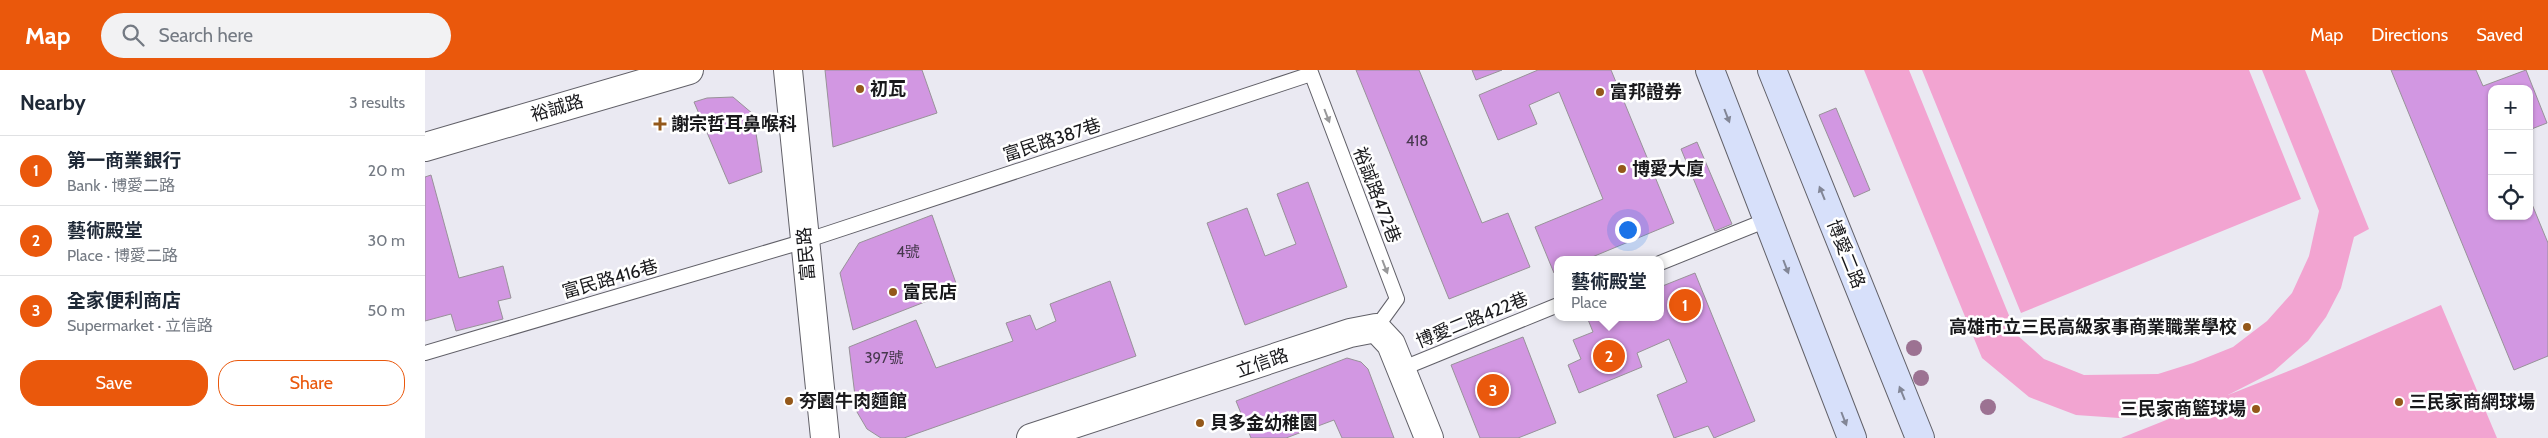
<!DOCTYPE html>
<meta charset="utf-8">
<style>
body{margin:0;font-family:Cabin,"Noto Sans TC",sans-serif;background:#f2f2f3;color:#1f2937}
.controls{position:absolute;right:15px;top:15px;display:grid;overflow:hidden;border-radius:10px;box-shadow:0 1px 4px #0004}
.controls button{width:45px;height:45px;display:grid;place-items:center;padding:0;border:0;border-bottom:1px solid #e0e1e3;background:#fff;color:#1f2937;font:25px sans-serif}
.you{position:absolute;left:1202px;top:159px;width:18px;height:18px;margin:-12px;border:4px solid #fff;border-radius:50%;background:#1a73e8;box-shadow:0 0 0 8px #1a73e833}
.badge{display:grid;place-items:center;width:32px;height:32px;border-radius:50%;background:#ea580c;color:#fff;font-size:16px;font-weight:700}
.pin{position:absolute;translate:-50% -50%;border:2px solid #fff;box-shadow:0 1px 5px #0006}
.popup{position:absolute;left:1129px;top:186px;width:110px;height:65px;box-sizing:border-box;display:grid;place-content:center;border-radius:10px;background:#fff;filter:drop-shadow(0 1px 4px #0005);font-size:16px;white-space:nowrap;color:#747a83}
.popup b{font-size:19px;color:#1f2937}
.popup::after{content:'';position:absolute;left:50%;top:100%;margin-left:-10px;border:10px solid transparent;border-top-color:#fff}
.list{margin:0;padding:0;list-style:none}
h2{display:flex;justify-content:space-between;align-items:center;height:65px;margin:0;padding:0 20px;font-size:21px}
h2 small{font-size:16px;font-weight:400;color:#747a83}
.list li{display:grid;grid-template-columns:32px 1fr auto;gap:15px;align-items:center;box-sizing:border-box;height:70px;padding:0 20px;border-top:1px solid #e0e1e3}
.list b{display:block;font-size:19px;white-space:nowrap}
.list p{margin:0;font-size:16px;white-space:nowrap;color:#747a83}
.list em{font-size:16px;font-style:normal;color:#747a83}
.actions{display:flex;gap:10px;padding:15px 20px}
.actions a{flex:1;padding:11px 0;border:1px solid #ea580c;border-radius:20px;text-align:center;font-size:18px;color:#ea580c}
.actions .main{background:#ea580c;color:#fff}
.icon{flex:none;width:28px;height:28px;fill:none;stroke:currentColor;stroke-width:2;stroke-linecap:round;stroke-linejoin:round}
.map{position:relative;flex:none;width:2123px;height:368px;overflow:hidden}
header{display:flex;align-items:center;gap:30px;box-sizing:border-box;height:70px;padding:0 25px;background:#ea580c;color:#fff}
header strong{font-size:24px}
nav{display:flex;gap:28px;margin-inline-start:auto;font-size:18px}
.search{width:350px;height:45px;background:#f2f2f3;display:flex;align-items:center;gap:12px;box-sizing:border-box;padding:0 18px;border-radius:28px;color:#747a83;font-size:19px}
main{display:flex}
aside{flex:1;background:#fff}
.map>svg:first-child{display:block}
</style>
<header>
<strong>Map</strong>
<div class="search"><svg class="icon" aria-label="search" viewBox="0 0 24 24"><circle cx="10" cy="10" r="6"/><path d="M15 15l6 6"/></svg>Search here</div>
<nav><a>Map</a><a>Directions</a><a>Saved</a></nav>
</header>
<main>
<aside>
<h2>Nearby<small>3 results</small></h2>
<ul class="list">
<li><span class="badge">1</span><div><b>第一商業銀行</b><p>Bank · 博愛二路</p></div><em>20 m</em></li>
<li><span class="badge">2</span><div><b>藝術殿堂</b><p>Place · 博愛二路</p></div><em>30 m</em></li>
<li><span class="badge">3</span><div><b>全家便利商店</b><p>Supermarket · 立信路</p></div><em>50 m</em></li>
</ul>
<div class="actions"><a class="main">Save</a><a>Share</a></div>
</aside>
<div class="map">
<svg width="2123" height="368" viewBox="0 0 2123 368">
<rect width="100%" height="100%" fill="#eae9f2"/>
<path fill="#f2a4d1" d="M1439,0H1484L1592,265L1619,289L1659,305L1733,304L1768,293L1808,277L1842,251L1867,223L1884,186L1894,141L1837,0H1880L1944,159L1929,167L1916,218L1901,247L1883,271L1848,302L1803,325L1876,296L2016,235L2072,368H1696L1789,331L1742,343L1694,348L1651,345L1604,327L1557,288Z
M1497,0H1824L1876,129L1596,243Z"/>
<path fill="#d297e2" stroke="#989299" d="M400,0H497L512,43L408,77Z
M931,0H994L1057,153L1083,143L1105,197L1024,229Z
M1047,0H1077L1051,10Z
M1113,0H1186L1249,153L1160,190H1133V201L1129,203L1110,157L1178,129L1134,22L1104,35L1112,54L1073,70L1054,25Z
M1966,0H2051L2058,16L2101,0L2122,53L2104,60V19H2067V146H2104V127L2123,173V286L2089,300Z
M308,27L328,44L337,102L304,114L269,32L282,28Z
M1411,38L1445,120L1429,127L1394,45Z
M1272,72L1307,154L1290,161L1256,79Z
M6,105L34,208L78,196L86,228L73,231L78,249L31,261L26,244L0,251V107Z
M883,112L922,217L820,255L782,153L822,138L840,186L871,174L852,124Z
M507,145L533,219L428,260L415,203L434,173Z
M1270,203L1330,351L1289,368L1283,356L1249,368L1232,325L1262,312L1244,269L1212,283L1217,297L1154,323L1143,295L1156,289L1148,270L1168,262L1162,247H1235V217Z
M685,211L711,286L479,368H456L442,359L432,342L424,277L491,250L511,298L588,271L581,253L605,245L611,260L631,251L625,234Z
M1098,267L1131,353L1093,368H1055L1026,295Z
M922,288L936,292L943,299L969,368H917L909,350L861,368H826L811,331Z"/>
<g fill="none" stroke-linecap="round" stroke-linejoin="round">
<defs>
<path id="service" d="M885,0L972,229L951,258
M1235,193L1342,150
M0,283L380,171L886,4
M976,299L1133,235"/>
<path id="minor" d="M363,0L400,368
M606,368L925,263L951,258L966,274L1004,368"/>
<path id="tertiary" d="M0,77L264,0"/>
<path id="secondary" d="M1285,0L1427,368
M1347,0L1495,368"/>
</defs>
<use href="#service" stroke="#616068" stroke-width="16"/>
<use href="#minor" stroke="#616068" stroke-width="30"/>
<use href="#tertiary" stroke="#616068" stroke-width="30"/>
<use href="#secondary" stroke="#616068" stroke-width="30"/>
<use href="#service" stroke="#fff" stroke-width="14"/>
<use href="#minor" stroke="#fff" stroke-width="28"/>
<use href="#tertiary" stroke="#fff" stroke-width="28"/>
<use href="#secondary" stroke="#d7e0fa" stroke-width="28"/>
</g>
<g fill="#9c7292">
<circle cx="1489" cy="278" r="8"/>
<circle cx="1496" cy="308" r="8"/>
<circle cx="1563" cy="337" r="8"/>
</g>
<defs><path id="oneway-solid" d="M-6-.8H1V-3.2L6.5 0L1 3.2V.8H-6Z" transform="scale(1.25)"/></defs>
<g fill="#989899">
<use href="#oneway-solid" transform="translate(902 46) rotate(69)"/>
<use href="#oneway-solid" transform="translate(960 197) rotate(69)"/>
</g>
<g fill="#828696">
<use href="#oneway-solid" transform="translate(1302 46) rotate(69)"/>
<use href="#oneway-solid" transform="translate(1397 123) rotate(-112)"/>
<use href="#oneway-solid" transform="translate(1361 197) rotate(69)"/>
<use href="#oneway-solid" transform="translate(1477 323) rotate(-112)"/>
<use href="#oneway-solid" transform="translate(1419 349) rotate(69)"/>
</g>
<g fill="#94581a" stroke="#fff" stroke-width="2">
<circle cx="435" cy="19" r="5"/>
<circle cx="1175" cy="22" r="5"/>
<path d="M232.5 46.5h5v5h5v5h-5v5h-5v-5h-5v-5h5z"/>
<circle cx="1197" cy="99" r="5"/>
<circle cx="468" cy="222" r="5"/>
<circle cx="1822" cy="257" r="5"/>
<circle cx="364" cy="331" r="5"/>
<circle cx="1974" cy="332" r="5"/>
<circle cx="1831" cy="339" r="5"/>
<circle cx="775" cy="353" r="5"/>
</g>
<g text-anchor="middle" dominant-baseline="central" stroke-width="5" stroke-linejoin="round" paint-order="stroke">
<g font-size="15" fill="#47384e">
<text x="992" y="71">418</text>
<text x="483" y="182">4號</text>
<text x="459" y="288">397號</text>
</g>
<g font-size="18" font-weight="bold" fill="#19191c" stroke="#fff" text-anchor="start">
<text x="445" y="19">初瓦</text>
<text x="1185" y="22">富邦證券</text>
<text x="246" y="54">謝宗哲耳鼻喉科</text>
<text x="1207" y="99">博愛大廈</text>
<text x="478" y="222">富民店</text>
<text x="1812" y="257" text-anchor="end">高雄市立三民高級家事商業職業學校</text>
<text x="374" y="331">夯園牛肉麵館</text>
<text x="1984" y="332">三民家商網球場</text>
<text x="1821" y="339" text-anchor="end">三民家商籃球場</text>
<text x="785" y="353">貝多金幼稚園</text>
</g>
<g font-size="18" fill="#19191c" stroke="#fff">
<text transform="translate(132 38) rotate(-16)">裕誠路</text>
<text transform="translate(627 70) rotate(-18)">富民路387巷</text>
<text transform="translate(952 125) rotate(69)">裕誠路472巷</text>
<text transform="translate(381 184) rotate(-95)">富民路</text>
<text transform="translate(1421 184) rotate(68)">博愛二路</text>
<text transform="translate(185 209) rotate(-16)">富民路416巷</text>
<text transform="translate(1047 250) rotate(-22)">博愛二路422巷</text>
<text transform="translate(837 293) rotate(-19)">立信路</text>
</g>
</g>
</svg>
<div class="controls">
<button>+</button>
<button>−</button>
<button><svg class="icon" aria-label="locate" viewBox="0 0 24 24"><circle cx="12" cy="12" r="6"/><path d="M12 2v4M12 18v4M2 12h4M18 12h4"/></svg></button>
</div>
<div class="you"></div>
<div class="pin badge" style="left:1260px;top:235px">1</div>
<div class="pin badge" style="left:1184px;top:286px">2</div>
<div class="popup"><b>藝術殿堂</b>Place</div>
<div class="pin badge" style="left:1068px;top:320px">3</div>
</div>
</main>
